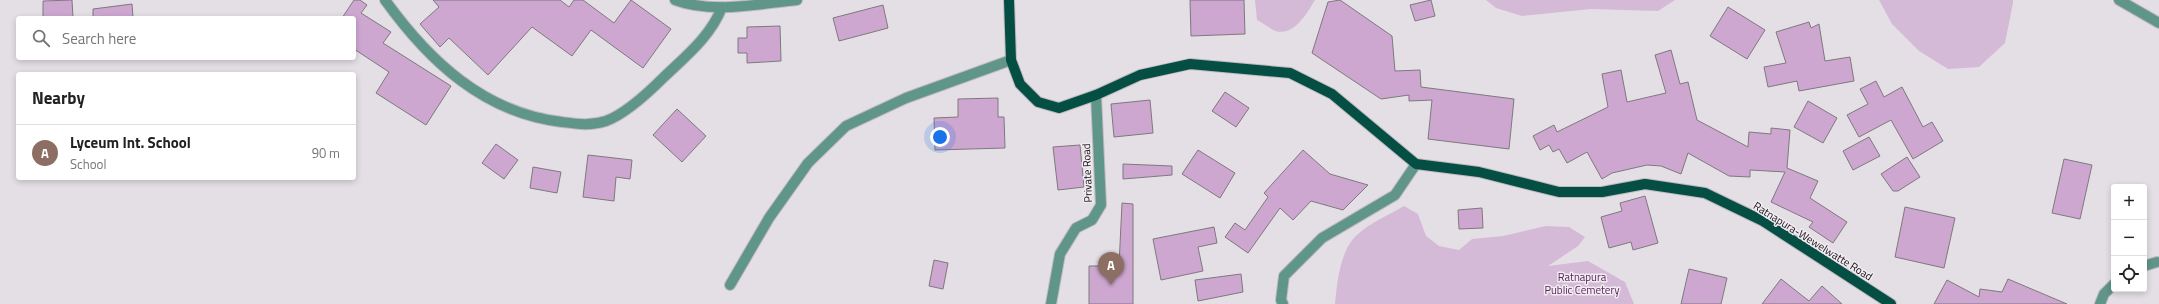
<!DOCTYPE html>
<meta charset="utf-8">
<style>
body{margin:0;font-family:"Titillium Web",sans-serif;background:#f6f6f6;color:#222}
.controls{position:absolute;right:12px;bottom:12px;display:grid;overflow:hidden;border-radius:4px;box-shadow:0 2px 6px #0003}
.controls button{width:36px;height:36px;display:grid;place-items:center;padding:0;border:0;border-bottom:1px solid #e0e0e0;background:#fff;color:#222;font:20px sans-serif}
.you{position:absolute;left:940px;top:137px;width:14px;height:14px;margin:-10px;border:3px solid #fff;border-radius:50%;background:#1a73e8;box-shadow:0 0 0 6px #1a73e833}
.badge{display:grid;place-items:center;width:26px;height:26px;border-radius:50%;background:#b45309;color:#fff;font-size:13px;font-weight:700}
.pin{position:absolute;translate:-50% -33px;filter:drop-shadow(0 1px 2px #0008)}
.pin::after{content:'';position:absolute;top:21px;width:14px;height:12px;background:inherit;clip-path:polygon(0 0,100% 0,50% 100%)}
.list{margin:0;padding:0;list-style:none}
h2{display:flex;justify-content:space-between;align-items:center;height:52px;margin:0;padding:0 16px;font-size:17px}
h2 small{font-size:13px;font-weight:400;color:#767676}
.list li{display:grid;grid-template-columns:26px 1fr auto;gap:12px;align-items:center;box-sizing:border-box;height:56px;padding:0 16px;border-top:1px solid #e0e0e0}
.list b{display:block;font-size:15px;white-space:nowrap}
.list p{margin:0;font-size:13px;white-space:nowrap;color:#767676}
.list em{font-size:13px;font-style:normal;color:#767676}
.icon{flex:none;width:22px;height:22px;fill:none;stroke:currentColor;stroke-width:2;stroke-linecap:round;stroke-linejoin:round}
.map{position:relative;flex:none;width:2159px;height:304px;overflow:hidden}
.search{position:absolute;background:#fff;box-shadow:0 2px 6px #0003;left:16px;top:16px;width:340px;height:44px;display:flex;align-items:center;gap:10px;box-sizing:border-box;padding:0 14px;border-radius:4px;color:#767676;font-size:15px}
.panel{position:absolute;background:#fff;box-shadow:0 2px 6px #0003;left:16px;top:72px;width:340px;height:108px;border-radius:4px}
.map>svg:first-child{display:block}
</style>
<div class="map">
<svg width="2159" height="304" viewBox="0 0 2159 304">
<rect width="100%" height="100%" fill="#e4dfe5"/>
<path fill="#d4bad6" d="M1255,0H1315C1307,13 1293,39 1273,30C1268,27 1263,23 1257,20Z
M1486,0H1675L1658,11L1591,9L1522,16L1496,8Z
M1879,0H2013V3L2005,43L1979,67L1948,69L1919,51L1892,24Z
M1404,206L1418,214L1426,236L1439,246L1459,250L1472,239L1503,236L1546,226L1569,227L1585,237L1578,246L1548,266L1588,261L1625,282L1634,304H1335C1337,283 1340,250 1357,235C1369,223 1389,215 1404,206Z"/>
<path fill="#cda7d0" stroke="#7e797e" d="M72,0L73,18H43V1Z
M354,0H360L367,5L361,13L391,32L383,43L451,86L426,125L376,93L389,72L354,49V18H342Z
M433,0H560L569,7L574,0H583L614,23L631,0L671,29L643,68L591,30L572,56L532,27L488,75L449,38L440,47L420,24L439,7Z
M1190,0H1244L1245,34L1191,36Z
M1340,0L1392,36L1395,71L1420,70L1421,87L1514,99L1509,149L1428,139L1432,100L1409,101V95L1381,99L1312,53L1328,2Z
M1431,0L1435,16L1415,21L1410,5Z
M132,4L133,18H93V9Z
M883,5L888,28L839,41L833,18Z
M1728,7L1765,30L1747,59L1710,36Z
M1809,22L1811,28L1819,24L1825,61L1850,57L1854,81L1799,91L1797,81L1768,87L1764,67L1786,63L1776,32Z
M780,26L781,61L747,63V53H738V38H747V27Z
M1671,50L1680,84L1688,82L1697,120L1748,147L1749,132L1771,134V128L1790,130L1787,168L1818,181L1810,198L1847,222L1833,243L1809,227L1813,222L1771,202L1785,172L1750,170V177L1729,176L1688,153L1681,174L1661,166L1647,165L1612,173L1602,179L1587,152L1567,163L1559,149L1553,152L1549,145L1540,150L1533,136L1554,125L1557,132L1608,107L1602,74L1621,70L1627,102L1666,93L1655,55Z
M1876,81L1884,97L1902,87L1923,127L1932,122L1943,141L1913,159L1891,120L1859,137L1847,115L1868,104L1860,89Z
M1225,92L1249,108L1236,127L1212,111Z
M998,98V117H1004L1005,148L935,150L934,118L958,117V99Z
M1150,100L1153,133L1114,137L1111,104Z
M1808,101L1837,118L1823,143L1794,127Z
M677,109L706,136L682,162L653,135Z
M1869,137L1880,156L1853,170L1843,151Z
M496,144L518,160L504,179L482,163Z
M1080,145L1084,187L1058,190L1053,147Z
M1198,150L1235,173L1220,198L1182,174Z
M1303,150L1330,174L1368,185L1343,210L1311,201L1293,220L1280,208L1248,253L1225,237L1235,223L1245,230L1268,197L1264,193Z
M588,155L632,160L630,179L616,177L614,201L583,197Z
M1907,157L1920,177L1898,191H1893L1881,174Z
M2064,159L2092,165L2080,219L2052,213Z
M1123,164L1172,166V175L1123,179Z
M533,167L561,172L557,193L530,188Z
M1645,196L1658,243L1633,250L1631,242L1609,248L1601,217L1622,211L1620,203Z
M1122,203L1133,204V304H1089V266H1119Z
M1905,207L1955,218L1944,268L1895,257Z
M1482,208L1483,228L1459,229L1458,210Z
M1214,227L1217,243L1198,247L1203,271L1161,280L1153,239Z
M934,260L948,263L943,289L929,286Z
M1689,269L1727,278L1721,304H1681Z
M1241,274L1243,292L1198,301L1195,280Z
M1781,279L1809,301L1822,286L1842,304H1762Z
M2008,279L2067,304H1934L1947,280L1979,297L1980,289L2002,292Z"/>
<g fill="none" stroke-linecap="round" stroke-linejoin="round">
<defs>
<path id="minor" d="M385,0C429,61 484,113 562,122C577,124 591,126 606,121C625,114 650,91 664,77C686,56 711,36 722,7
M675,0C713,14 758,4 797,0
M2119,0L2159,23
M2144,266L2157,262
M730,285L769,218L808,163L846,126L906,98L1011,60
M1051,304L1060,254L1076,228L1092,220L1101,205L1096,95
M1283,304L1281,300L1284,276L1322,238L1395,195L1416,164
M2100,304L2104,294L2114,284"/>
<path id="major" d="M1009,0L1011,60L1020,84L1038,102L1059,108L1096,95L1140,75L1190,64L1290,73L1332,94L1416,164L1479,172L1559,192H1602L1645,184L1705,193L1763,221L1891,304"/>
</defs>
<use href="#minor" stroke="#bfbac0" stroke-width="12"/>
<use href="#major" stroke="#bfbac0" stroke-width="12"/>
<use href="#minor" stroke="#60958a" stroke-width="10"/>
<use href="#major" stroke="#054e44" stroke-width="10"/>
</g>
<g text-anchor="middle" dominant-baseline="central" stroke-width="3" stroke-linejoin="round" paint-order="stroke">
<g font-size="11" fill="#161416" stroke="#f2ecf2">
<text transform="translate(1087 173) rotate(-92)">Private Road</text>
<text transform="translate(1813 241) rotate(32)">Ratnapura-Wewelwatte Road</text>
</g>
<g font-size="11" fill="#542659" stroke="#f2ecf2">
<text x="1582" y="277">Ratnapura<tspan x="1582" dy="13">Public Cemetery</tspan></text>
</g>
</g>
</svg>
<div class="controls">
<button>+</button>
<button>−</button>
<button><svg class="icon" aria-label="locate" viewBox="0 0 24 24"><circle cx="12" cy="12" r="6"/><path d="M12 2v4M12 18v4M2 12h4M18 12h4"/></svg></button>
</div>
<div class="you"></div>
<div class="pin badge" style="left:1111px;top:285px;background:#8d6e63">A</div>
<div class="search"><svg class="icon" aria-label="search" viewBox="0 0 24 24"><circle cx="10" cy="10" r="6"/><path d="M15 15l6 6"/></svg>Search here</div>
<section class="panel">
<h2>Nearby<small></small></h2>
<ul class="list">
<li><span class="badge" style="background:#8d6e63">A</span><div><b>Lyceum Int. School</b><p>School</p></div><em>90 m</em></li>
</ul>
</section>
</div>
